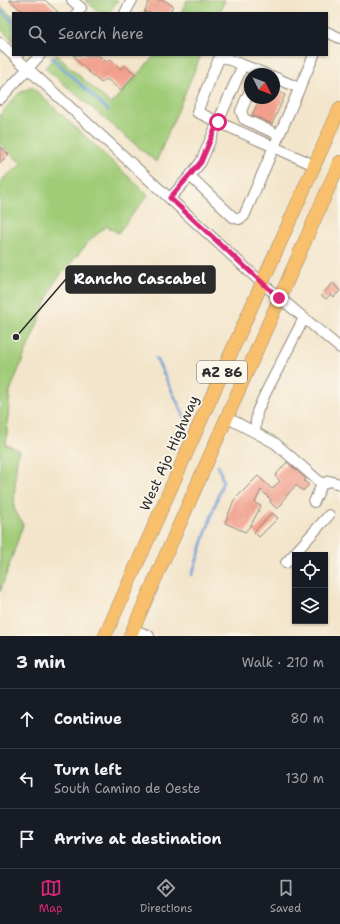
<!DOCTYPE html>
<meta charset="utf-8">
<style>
body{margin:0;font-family:"Shantell Sans",sans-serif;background:#242831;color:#f1f3f6}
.controls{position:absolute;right:12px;bottom:12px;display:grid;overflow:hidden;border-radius:0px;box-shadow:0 1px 3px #0004}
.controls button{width:36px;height:36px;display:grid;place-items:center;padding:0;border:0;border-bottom:1px solid #363941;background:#171b24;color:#f1f3f6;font:20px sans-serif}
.compass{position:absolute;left:244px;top:68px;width:36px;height:36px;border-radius:50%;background:#171b24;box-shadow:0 1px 3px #0004;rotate:132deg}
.stop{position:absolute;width:12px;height:12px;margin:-9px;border:3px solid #db2777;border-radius:50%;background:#fff}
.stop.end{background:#db2777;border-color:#fff;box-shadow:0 1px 4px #0008}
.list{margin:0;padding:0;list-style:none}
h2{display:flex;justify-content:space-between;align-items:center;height:52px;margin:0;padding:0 16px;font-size:17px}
h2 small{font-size:13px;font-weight:400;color:#9ea1a6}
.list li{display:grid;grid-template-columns:26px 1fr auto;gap:12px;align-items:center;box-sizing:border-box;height:60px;padding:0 16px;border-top:1px solid #363941}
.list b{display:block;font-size:15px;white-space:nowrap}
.list p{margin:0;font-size:13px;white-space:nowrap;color:#9ea1a6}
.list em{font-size:13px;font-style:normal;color:#9ea1a6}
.icon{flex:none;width:22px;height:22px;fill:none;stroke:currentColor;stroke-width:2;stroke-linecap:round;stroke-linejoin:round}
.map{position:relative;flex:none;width:340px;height:636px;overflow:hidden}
.search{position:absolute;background:#171b24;box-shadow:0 1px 3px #0004;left:12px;right:12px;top:12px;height:44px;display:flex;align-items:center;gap:10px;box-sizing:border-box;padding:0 14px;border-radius:0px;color:#9ea1a6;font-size:15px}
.sheet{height:232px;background:#171b24}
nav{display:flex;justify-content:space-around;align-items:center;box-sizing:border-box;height:56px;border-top:1px solid #363941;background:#171b24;font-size:11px;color:#9ea1a6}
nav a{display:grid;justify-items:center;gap:2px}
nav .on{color:#db2777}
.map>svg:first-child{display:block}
</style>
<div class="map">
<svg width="340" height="636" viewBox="0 0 340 636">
<defs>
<pattern id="building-hatch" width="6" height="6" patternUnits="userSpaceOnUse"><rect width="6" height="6" fill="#f6a38f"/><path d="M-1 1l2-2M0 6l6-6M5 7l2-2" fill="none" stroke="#d38c7c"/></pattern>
</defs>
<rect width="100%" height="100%" fill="#fbf7ec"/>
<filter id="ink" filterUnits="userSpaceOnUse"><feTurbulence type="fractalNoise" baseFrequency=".025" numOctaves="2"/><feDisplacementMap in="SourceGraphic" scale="8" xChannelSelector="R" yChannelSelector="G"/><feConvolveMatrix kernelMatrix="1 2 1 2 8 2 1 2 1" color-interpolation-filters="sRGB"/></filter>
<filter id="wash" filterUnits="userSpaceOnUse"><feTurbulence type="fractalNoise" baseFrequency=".012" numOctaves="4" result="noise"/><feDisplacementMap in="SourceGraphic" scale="16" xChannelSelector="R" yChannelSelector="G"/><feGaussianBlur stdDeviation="0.9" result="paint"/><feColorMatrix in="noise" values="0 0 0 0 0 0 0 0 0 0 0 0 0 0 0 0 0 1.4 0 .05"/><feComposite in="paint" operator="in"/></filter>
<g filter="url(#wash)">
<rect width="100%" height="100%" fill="#f3e5cb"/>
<path fill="#a0cc78" stroke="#667c52" d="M85,0H118L109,13H100Z
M187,0H225L219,13H181Z
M0,6L13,17V41L0,28Z
M56,55L111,104L155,55H201L156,162L45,68Z
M32,87L148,195L118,233L107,226L91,239L54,283L10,391L6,445L19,450L16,466L14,508L23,525L0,592V181L22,164L0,144V115L19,93Z"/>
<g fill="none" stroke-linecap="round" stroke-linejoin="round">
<path stroke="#6d9ed7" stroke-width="2.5" d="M0,9L13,22
M51,57L108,110
M156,358L188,424
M192,575L223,481L218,465"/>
</g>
<g id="blocks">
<path fill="url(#building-hatch)" d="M9,0H45L59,13H25Z
M149,0H164L173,6L169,13H144Z
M73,55H98L107,62L110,59L121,69L124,65L136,74L121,91L107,79L101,83L77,61L78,60Z
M274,90L285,95L272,124L252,115L260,98H274Z
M0,146L9,155L0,164Z
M333,283L340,291L334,297L331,294L326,299L321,295Z
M287,462L306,479L304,481L309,485L303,491L296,485L282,501L283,503L277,509L270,502L271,500L261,490L255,503L261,506L251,525L245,532L225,523L234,500L258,476L272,489L280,481L275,476Z
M272,513L278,518L259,537L254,532Z"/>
</g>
</g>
<g filter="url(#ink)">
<use href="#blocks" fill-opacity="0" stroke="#8f887b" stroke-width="1"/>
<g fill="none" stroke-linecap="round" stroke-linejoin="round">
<defs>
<path id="minor" d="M72,0L81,8L77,13
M125,13L132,0
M327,32L340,38
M0,43L13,55
M13,55L262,283L340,348
M243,65L218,122L197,112L220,56L266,74
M274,77L299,88
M250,90L241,111L244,119L279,135
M0,99L40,55
M190,176L201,162L218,122L314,165
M170,198L190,176L233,217L239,219L244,216L314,55
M226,417L275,443L322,484L314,502
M255,432L257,412L265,394L304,318
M322,484L329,481L340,484
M286,563L329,515
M133,629L149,636"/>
<path id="major" d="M105,636L340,108
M130,636L340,162"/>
</defs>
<use href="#minor" stroke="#8f887b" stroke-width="12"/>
<use href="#major" stroke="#8f887b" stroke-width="14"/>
<use href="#minor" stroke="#fff" stroke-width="10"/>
<use href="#major" stroke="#f8bf6c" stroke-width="13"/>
</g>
</g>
<g fill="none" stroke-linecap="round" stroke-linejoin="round" filter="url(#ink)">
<path stroke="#db2777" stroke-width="5" d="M218,122L201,162L170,198L279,298"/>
</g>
<g text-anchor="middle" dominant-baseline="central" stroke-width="3.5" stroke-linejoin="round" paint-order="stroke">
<rect fill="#fbf7ec" stroke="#696865" stroke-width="1" x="197" y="361" width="50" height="22" rx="3"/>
<g font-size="13" font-weight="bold" fill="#2b2b2b">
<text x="222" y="372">AZ 86</text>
</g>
<g font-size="14" fill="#2b2b2b" stroke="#fbf7ec">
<text transform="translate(169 453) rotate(-66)">West Ajo Highway</text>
</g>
</g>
<path fill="none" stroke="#2b2b2b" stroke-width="1.5" d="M16 337L66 279"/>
<circle fill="#2b2b2b" stroke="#fbf7ec" stroke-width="1.5" cx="16" cy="337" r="4"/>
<rect fill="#2b2b2b" stroke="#2b2b2b" stroke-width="1.5" x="66" y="266" width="149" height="27" rx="4"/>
<g font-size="15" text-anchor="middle" font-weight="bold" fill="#fff">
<text x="140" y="284">Rancho Cascabel</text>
</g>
</svg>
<div class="controls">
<button><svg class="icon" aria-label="locate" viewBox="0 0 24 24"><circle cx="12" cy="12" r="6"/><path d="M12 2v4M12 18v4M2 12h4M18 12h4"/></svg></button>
<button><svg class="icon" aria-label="layers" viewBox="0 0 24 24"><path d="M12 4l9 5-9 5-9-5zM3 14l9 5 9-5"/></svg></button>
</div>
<svg class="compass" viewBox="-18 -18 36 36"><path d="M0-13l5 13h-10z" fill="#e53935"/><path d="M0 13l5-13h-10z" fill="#9ea1a6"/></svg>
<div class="stop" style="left:218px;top:122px"></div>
<div class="stop end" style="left:279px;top:298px"></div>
<div class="search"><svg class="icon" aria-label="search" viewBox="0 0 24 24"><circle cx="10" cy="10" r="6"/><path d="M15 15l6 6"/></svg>Search here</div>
</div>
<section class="sheet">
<h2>3 min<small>Walk · 210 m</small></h2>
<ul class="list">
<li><svg class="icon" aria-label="ahead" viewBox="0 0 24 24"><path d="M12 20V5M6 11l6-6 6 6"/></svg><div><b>Continue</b></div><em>80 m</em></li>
<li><svg class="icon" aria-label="left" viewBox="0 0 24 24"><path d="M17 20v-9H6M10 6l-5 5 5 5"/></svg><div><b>Turn left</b><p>South Camino de Oeste</p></div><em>130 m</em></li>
<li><svg class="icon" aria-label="arrive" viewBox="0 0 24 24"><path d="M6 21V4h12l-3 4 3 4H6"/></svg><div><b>Arrive at destination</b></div></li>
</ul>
</section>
<nav>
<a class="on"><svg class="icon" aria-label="map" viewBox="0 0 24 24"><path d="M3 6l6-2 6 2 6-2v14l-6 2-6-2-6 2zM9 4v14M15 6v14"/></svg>Map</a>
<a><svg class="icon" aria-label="directions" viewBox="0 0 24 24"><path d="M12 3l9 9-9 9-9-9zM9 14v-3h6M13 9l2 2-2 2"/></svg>Directions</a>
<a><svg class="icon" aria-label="saved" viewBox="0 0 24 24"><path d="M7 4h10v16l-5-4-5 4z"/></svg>Saved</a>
</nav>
